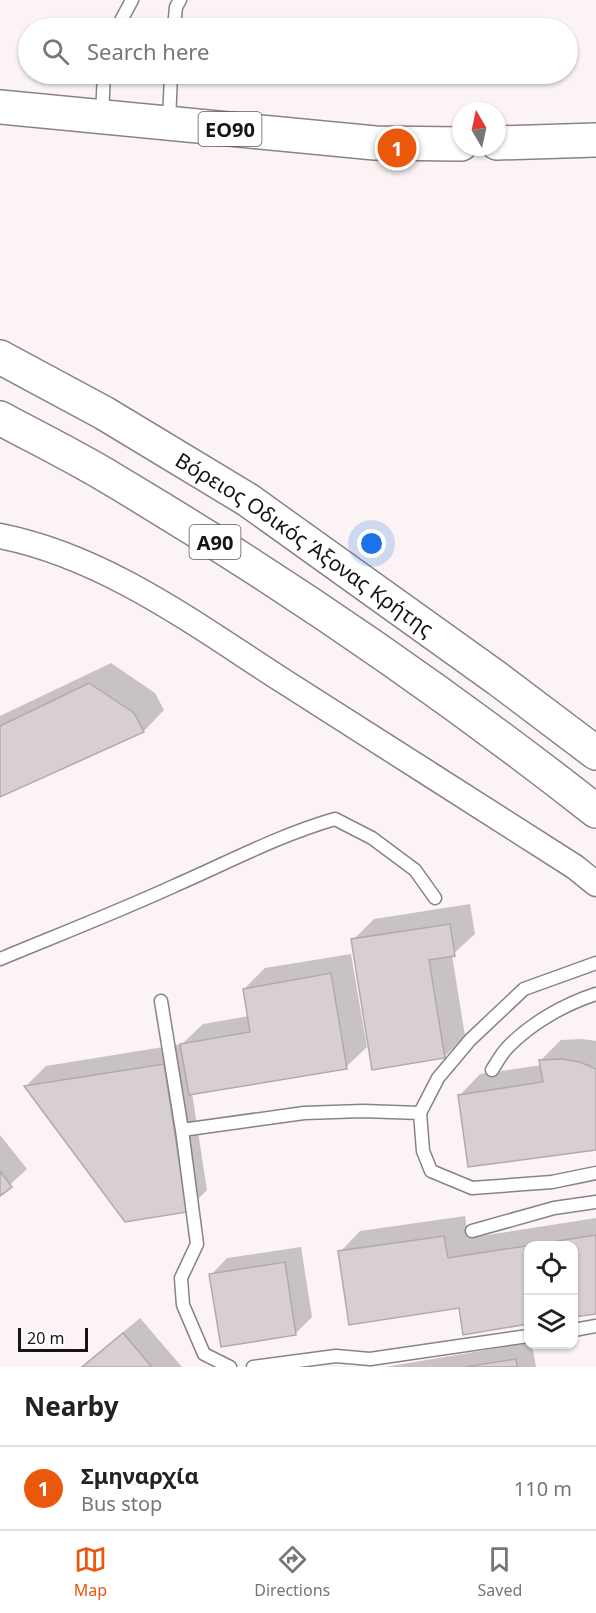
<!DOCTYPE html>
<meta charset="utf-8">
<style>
body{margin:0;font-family:"Noto Sans",sans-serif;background:#f6f6f6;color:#222}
.controls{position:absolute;right:18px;bottom:18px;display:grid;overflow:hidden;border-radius:12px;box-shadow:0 2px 4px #0004}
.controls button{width:54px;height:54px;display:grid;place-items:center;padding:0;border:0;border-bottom:2px solid #e0e0e0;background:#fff;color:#222;font:30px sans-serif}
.compass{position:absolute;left:452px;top:102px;width:54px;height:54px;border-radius:50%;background:#fff;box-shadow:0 2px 4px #0004;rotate:351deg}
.scale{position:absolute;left:18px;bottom:15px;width:70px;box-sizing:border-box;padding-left:6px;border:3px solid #171415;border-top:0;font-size:16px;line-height:21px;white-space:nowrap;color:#171415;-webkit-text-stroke:4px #fff;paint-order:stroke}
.you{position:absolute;left:372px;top:544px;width:21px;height:21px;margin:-15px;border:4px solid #fff;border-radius:50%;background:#1a73e8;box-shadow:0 0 0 9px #1a73e833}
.badge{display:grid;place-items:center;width:39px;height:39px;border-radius:50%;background:#ea580c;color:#fff;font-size:20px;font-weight:700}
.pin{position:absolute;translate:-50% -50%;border:3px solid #fff;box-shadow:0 2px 6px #0006}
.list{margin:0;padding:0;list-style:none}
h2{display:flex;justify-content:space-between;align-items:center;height:78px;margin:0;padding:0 24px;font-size:26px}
h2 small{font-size:20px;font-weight:400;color:#767676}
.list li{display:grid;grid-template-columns:39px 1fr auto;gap:18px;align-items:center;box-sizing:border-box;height:84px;padding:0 24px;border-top:2px solid #e0e0e0}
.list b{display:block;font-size:22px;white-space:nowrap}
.list p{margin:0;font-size:20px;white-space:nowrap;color:#767676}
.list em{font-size:20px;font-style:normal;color:#767676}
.icon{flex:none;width:33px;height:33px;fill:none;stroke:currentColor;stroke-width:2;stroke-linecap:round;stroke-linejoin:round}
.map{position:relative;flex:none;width:596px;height:1367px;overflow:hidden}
.search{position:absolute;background:#fff;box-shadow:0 2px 4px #0004;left:18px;right:18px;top:18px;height:66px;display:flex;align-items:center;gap:15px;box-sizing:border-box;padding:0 21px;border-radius:33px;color:#767676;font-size:22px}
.sheet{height:162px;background:#fff}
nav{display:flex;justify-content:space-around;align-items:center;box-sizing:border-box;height:84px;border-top:2px solid #e0e0e0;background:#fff;font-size:16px;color:#767676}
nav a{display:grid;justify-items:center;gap:3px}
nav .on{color:#ea580c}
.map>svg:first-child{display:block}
</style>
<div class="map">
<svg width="596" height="1367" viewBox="0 0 596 1367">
<rect width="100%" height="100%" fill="#fcf3f4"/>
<path fill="#0003" d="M111,663L155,693L164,710L144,731L0,795V716Z
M470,904L475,934L452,955L465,1036L444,1057L353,940L374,919Z
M351,954L367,1047L346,1067L192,1093L207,1190L186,1211L26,1086L46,1066L182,1044L203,1024L249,1016L244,989L265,968Z
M583,1039L596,1041V1149L460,1095L480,1074L542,1065L541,1060L561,1040Z
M0,1135L27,1169L0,1194Z
M465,1216L468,1238L596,1218V1312L574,1316V1246H528V1323L464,1333L460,1307L340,1252L360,1231Z
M301,1247L312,1317L296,1333L211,1275L227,1258Z
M140,1318L182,1367H81Z
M528,1343L532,1344L536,1367H385Z"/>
<path fill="#d8d0d0" stroke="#b1a9aa" stroke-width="1.5" d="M89,683L134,713L144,732L0,797V726Z
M450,924L455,956L429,960L445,1058L372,1070L351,939Z
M331,973L347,1069L189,1095L180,1044L250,1032L243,989Z
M561,1059L580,1062L596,1069V1150L468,1167L458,1095L543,1082L539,1060Z
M164,1064L187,1212L125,1222L24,1086Z
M0,1171L12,1187L0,1196Z
M596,1235V1314L574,1317V1246H528V1324L463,1335L459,1308L349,1325L338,1251L444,1236L448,1258Z
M285,1262L296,1335L221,1347L209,1274Z
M123,1333L152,1367H82Z
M516,1359L517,1367H464Z"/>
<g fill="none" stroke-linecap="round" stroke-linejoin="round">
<defs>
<path id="service" d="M117,28L132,0
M174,28L176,7L180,0
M102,114L104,74
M169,122L171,74
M0,959C58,935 117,912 174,886C227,863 279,835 335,819L372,838L415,870L435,898
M596,963L524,989L470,1040L438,1078L420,1113L423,1151L431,1171L472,1188L552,1182L596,1173
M161,1001L182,1130L197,1244L181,1278L183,1305L204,1354L230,1367
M492,1070C497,1062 502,1053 508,1047C531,1023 565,1004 596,994
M182,1130L304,1113L363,1111L420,1113
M472,1231L554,1208L596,1202
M574,1330L596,1326
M253,1367L336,1356L370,1359L528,1336"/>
<path id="minor" d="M0,536C106,557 196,625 285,682C382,744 478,805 575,867L596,884"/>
<path id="primary" d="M0,107L375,143L461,144
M497,143L596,140"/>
<g id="motorway">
<path id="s1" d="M0,357L104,413L248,500L498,679L596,753"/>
<path d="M0,418C37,438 76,457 112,479C280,579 442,690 596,811"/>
</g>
</defs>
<use href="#service" stroke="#8a8283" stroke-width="15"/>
<use href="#minor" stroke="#8a8283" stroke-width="27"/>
<use href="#primary" stroke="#8a8283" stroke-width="36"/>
<use href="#motorway" stroke="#8a8283" stroke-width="36"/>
<use href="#service" stroke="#fff" stroke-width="12"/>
<use href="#minor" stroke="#fff" stroke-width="24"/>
<use href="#primary" stroke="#fff" stroke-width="33"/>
<use href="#motorway" stroke="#fff" stroke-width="33"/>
</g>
<g text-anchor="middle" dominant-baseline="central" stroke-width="4.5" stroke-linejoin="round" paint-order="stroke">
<g fill="#fff" stroke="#5d5a5b" stroke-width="1.5">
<rect x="198.5" y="112" width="63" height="34" rx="4.5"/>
<rect x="189.5" y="525" width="51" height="34" rx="4.5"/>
</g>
<g font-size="20" font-weight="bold" fill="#171415">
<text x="230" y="129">ΕΟ90</text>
<text x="215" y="542">Α90</text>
</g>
<g font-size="21" fill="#171415" stroke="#fff">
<text stroke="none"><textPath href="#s1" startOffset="358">Βόρειος Οδικός Άξονας Κρήτης</textPath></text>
</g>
</g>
</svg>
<div class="controls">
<button><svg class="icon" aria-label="locate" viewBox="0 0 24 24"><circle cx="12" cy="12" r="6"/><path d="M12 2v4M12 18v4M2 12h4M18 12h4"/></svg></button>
<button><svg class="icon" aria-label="layers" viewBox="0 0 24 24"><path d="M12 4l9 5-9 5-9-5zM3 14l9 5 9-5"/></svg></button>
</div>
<svg class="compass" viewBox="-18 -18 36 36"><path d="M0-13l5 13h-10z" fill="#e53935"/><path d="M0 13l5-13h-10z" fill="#767676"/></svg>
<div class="scale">20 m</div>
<div class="you"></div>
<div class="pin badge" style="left:397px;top:148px">1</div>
<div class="search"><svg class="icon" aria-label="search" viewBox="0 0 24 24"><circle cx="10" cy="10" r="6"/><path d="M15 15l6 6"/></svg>Search here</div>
</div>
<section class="sheet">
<h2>Nearby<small></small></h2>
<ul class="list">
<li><span class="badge">1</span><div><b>Σμηναρχία</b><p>Bus stop</p></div><em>110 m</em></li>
</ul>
</section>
<nav>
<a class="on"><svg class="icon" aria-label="map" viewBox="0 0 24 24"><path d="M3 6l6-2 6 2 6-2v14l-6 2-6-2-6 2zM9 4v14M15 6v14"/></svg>Map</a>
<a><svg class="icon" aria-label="directions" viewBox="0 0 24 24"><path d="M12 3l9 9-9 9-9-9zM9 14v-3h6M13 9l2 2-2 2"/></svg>Directions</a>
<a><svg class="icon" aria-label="saved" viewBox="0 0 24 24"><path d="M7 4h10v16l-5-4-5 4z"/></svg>Saved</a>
</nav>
